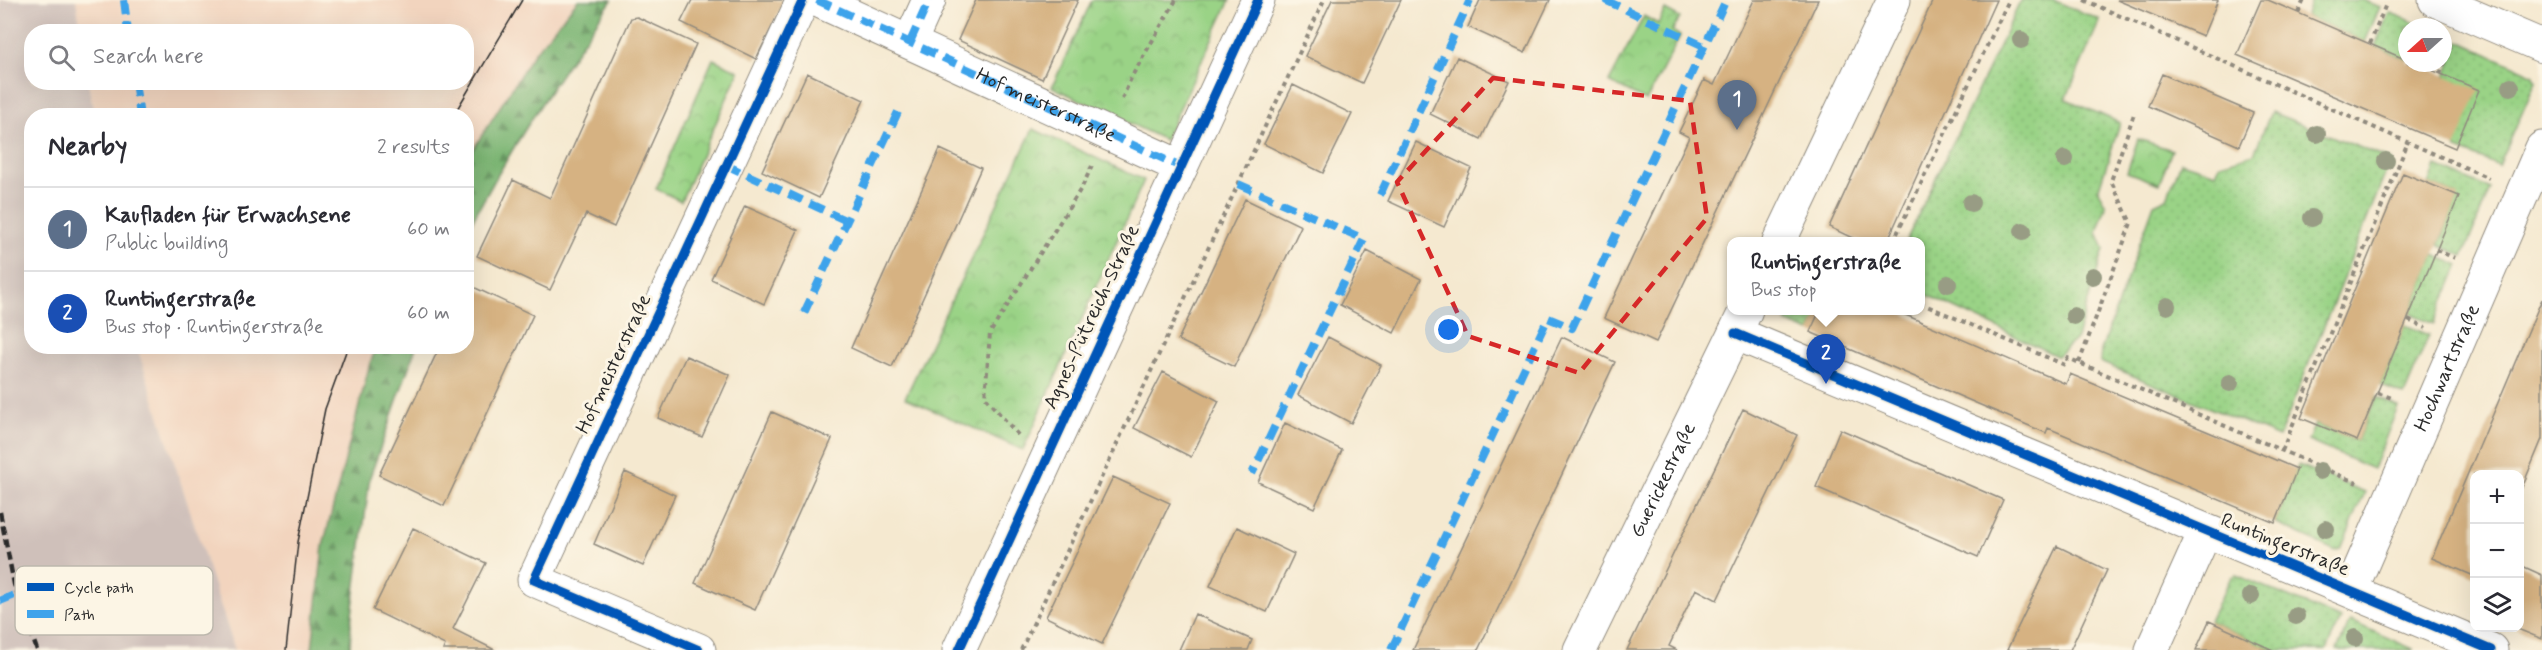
<!DOCTYPE html>
<meta charset="utf-8">
<style>
body{margin:0;font-family:Mynerve,sans-serif;background:#f7f7f7;color:#2b2b33}
.controls{position:absolute;right:18px;bottom:18px;display:grid;overflow:hidden;border-radius:12px;box-shadow:0 6px 24px #0002}
.controls button{width:54px;height:54px;display:grid;place-items:center;padding:0;border:0;border-bottom:2px solid #e1e1e2;background:#fff;color:#2b2b33;font:30px sans-serif}
.compass{position:absolute;left:2398px;top:18px;width:54px;height:54px;border-radius:50%;background:#fff;box-shadow:0 6px 24px #0002;rotate:249deg}
.you{position:absolute;left:1449px;top:330px;width:21px;height:21px;margin:-15px;border:4px solid #fff;border-radius:50%;background:#1a73e8;box-shadow:0 0 0 9px #1a73e833}
.badge{display:grid;place-items:center;width:39px;height:39px;border-radius:50%;background:#111827;color:#fff;font-size:20px;font-weight:700}
.pin{position:absolute;translate:-50% -50px;filter:drop-shadow(0 2px 3px #0008)}
.pin::after{content:'';position:absolute;top:32px;width:21px;height:18px;background:inherit;clip-path:polygon(0 0,100% 0,50% 100%)}
.popup{position:absolute;left:1727px;top:237px;width:198px;height:78px;box-sizing:border-box;display:grid;place-content:center;border-radius:12px;background:#fff;filter:drop-shadow(0 2px 4px #0005);font-size:20px;white-space:nowrap;color:#7c7c81}
.popup b{font-size:22px;color:#2b2b33}
.popup::after{content:'';position:absolute;left:50%;top:100%;margin-left:-12px;border:12px solid transparent;border-top-color:#fff}
.list{margin:0;padding:0;list-style:none}
h2{display:flex;justify-content:space-between;align-items:center;height:78px;margin:0;padding:0 24px;font-size:26px}
h2 small{font-size:20px;font-weight:400;color:#7c7c81}
.list li{display:grid;grid-template-columns:39px 1fr auto;gap:18px;align-items:center;box-sizing:border-box;height:84px;padding:0 24px;border-top:2px solid #e1e1e2}
.list b{display:block;font-size:22px;white-space:nowrap}
.list p{margin:0;font-size:20px;white-space:nowrap;color:#7c7c81}
.list em{font-size:20px;font-style:normal;color:#7c7c81}
.icon{flex:none;width:33px;height:33px;fill:none;stroke:currentColor;stroke-width:2;stroke-linecap:round;stroke-linejoin:round}
.map{position:relative;flex:none;width:2542px;height:650px;overflow:hidden}
.search{position:absolute;background:#fff;box-shadow:0 6px 24px #0002;left:24px;top:24px;width:450px;height:66px;display:flex;align-items:center;gap:15px;box-sizing:border-box;padding:0 21px;border-radius:24px;color:#7c7c81;font-size:22px}
.panel{position:absolute;background:#fff;box-shadow:0 6px 24px #0002;left:24px;top:108px;width:450px;height:246px;border-radius:24px}
.map>svg:first-child{display:block}
</style>
<div class="map">
<svg width="2542" height="650" viewBox="0 0 2542 650">
<defs>
<pattern id="grass-dots" width="8" height="8" patternUnits="userSpaceOnUse" patternTransform="scale(1.5)"><rect width="8" height="8" fill="#9ad386"/><path d="M2 2h.1M6 6h.1" fill="none" stroke="#85b574" stroke-width="1.8" stroke-linecap="round"/></pattern>
<pattern id="forest-firs" width="22" height="20" patternUnits="userSpaceOnUse" patternTransform="scale(1.5)"><rect width="22" height="20" fill="#7bb573"/><path d="M5 1l3.5 6h-7zM16 11l3.5 6h-7z" fill="#65935f"/></pattern>
<pattern id="park-crowns" width="20" height="18" patternUnits="userSpaceOnUse" patternTransform="scale(1.5)"><rect width="20" height="18" fill="#9ad386"/><path d="M2 6a3 3 0 1 1 6 0M12 15a3 3 0 1 1 6 0" fill="none" stroke="#85b574"/></pattern>
</defs>
<rect width="100%" height="100%" fill="#fcf5e5"/>
<filter id="ink" filterUnits="userSpaceOnUse"><feTurbulence type="fractalNoise" baseFrequency=".0167" numOctaves="2"/><feDisplacementMap in="SourceGraphic" scale="12" xChannelSelector="R" yChannelSelector="G"/><feConvolveMatrix kernelMatrix="1 2 1 2 8 2 1 2 1" color-interpolation-filters="sRGB"/></filter>
<filter id="wash" filterUnits="userSpaceOnUse"><feTurbulence type="fractalNoise" baseFrequency=".008" numOctaves="4" result="noise"/><feDisplacementMap in="SourceGraphic" scale="24" xChannelSelector="R" yChannelSelector="G"/><feGaussianBlur stdDeviation="1.35" result="paint"/><feColorMatrix in="noise" values="0 0 0 0 0 0 0 0 0 0 0 0 0 0 0 0 0 1.4 0 .05"/><feComposite in="paint" operator="in"/></filter>
<g filter="url(#wash)">
<rect width="100%" height="100%" fill="#f5e9d0"/>
<path fill="#f2d4be" d="M76,0H578L534,53L467,159L466,116L94,115L88,83L466,82V32L81,31Z
M137,347H377L370,363L323,546L312,650H235Z"/>
<path fill="#cfc0ba" d="M0,0H76L81,31L32,32V82L88,83L94,115L32,116V346L137,347L235,650H0Z"/>
<path fill="url(#grass-dots)" stroke="#627f58" stroke-width="1.5" d="M2021,0H2053L2100,20L2066,99L2120,123L2098,191L2106,206L2097,232L2104,249L2077,338L2057,356L1921,292L1920,242L1906,241Z
M2312,0H2363L2380,7L2365,42L2305,16Z
M2389,12L2424,27H2407V60L2375,46Z
M2459,41L2534,75L2536,81L2499,166L2455,148L2446,76Z
M2271,112L2391,160L2279,437L2100,362L2101,351L2154,204L2167,198L2181,162L2216,173L2220,164L2254,154Z
M2436,166L2490,189L2463,256L2439,245L2458,196L2429,184Z
M2434,255L2459,265L2434,324L2410,314Z
M1791,311H1820L1810,332L1786,322Z
M2405,325L2429,335L2404,395L2380,385Z
M2376,397L2398,407L2373,469L2308,441L2315,424L2357,441Z
M2298,465L2365,492L2341,549L2336,551L2275,523Z
M2236,575L2341,619L2326,650H2273L2209,621L2231,577Z
M2350,621L2413,649V650H2337Z"/>
<path fill="url(#forest-firs)" stroke="#53704f" stroke-width="1.5" d="M578,0H612C559,75 509,150 467,231V159L534,53Z
M377,347H416L370,477L351,623L350,650H312L323,546L370,363Z"/>
<path fill="url(#park-crowns)" stroke="#627f58" stroke-width="1.5" d="M1092,0H1230L1165,140L1052,87Z
M1665,10L1680,18L1672,31L1680,36L1646,101L1609,82L1644,16L1658,24Z
M713,59L739,71L681,201L656,189Z
M1033,129L1144,180L1023,450L905,398Z
M2138,139L2172,150L2159,184L2127,172Z"/>
<g id="blocks">
<path fill="#d6b282" d="M692,0H785L756,59L681,22Z
M976,0H1078L1042,79L958,40Z
M1332,0H1401L1362,83L1305,56Z
M1480,0H1550L1525,53L1468,27Z
M1754,0H1818L1656,342L1604,318L1689,137L1679,132L1704,80L1714,85Z
M1933,0H1996L1887,242H1861L1829,227Z
M2117,0H2218L2203,36Z
M2261,0H2268L2407,60V63H2415L2479,90L2455,148L2237,55Z
M637,17L696,44L614,227L586,214L550,290L477,256L513,180L550,198L631,18Z
M1457,57L1509,81L1481,139L1430,114Z
M807,73L864,100L819,198L762,171Z
M2162,74L2253,113L2239,146L2148,106Z
M1293,85L1352,114L1323,173L1264,144Z
M1416,142L1471,168L1444,227L1388,201Z
M940,149L981,168L892,367L851,348Z
M2403,173L2459,196L2357,441L2301,418Z
M1245,199L1301,226L1234,367L1178,340Z
M745,206L798,230L764,304L711,279Z
M1367,251L1421,279L1394,333L1340,305Z
M469,285L533,315L444,506L379,475L440,346H466V289Z
M2542,299V439L2520,492V474H2474V576L2432,558Z
M1820,310H1894L2066,384L2070,374L2297,469L2275,523L2048,428L2046,433L1810,332Z
M1328,337L1381,365L1351,423L1298,395Z
M1562,337L1615,362L1530,542L1478,650H1413Z
M686,356L730,375L702,437L658,418Z
M1163,372L1219,401L1191,457L1134,428Z
M1743,409L1797,435L1757,517L1717,600L1696,589L1669,646L1677,650H1627Z
M772,412L832,439L755,610L695,583Z
M1285,423L1342,450L1314,508L1258,482Z
M1840,429L2003,500L1978,557L1816,487Z
M625,472L675,495L643,566L594,544Z
M1113,477L1170,503L1102,644L1046,617Z
M1237,527L1294,554L1267,612L1210,586Z
M413,528L486,563L453,629L495,650H443L445,645L373,610Z
M2057,546L2107,570L2070,650H2007Z
M2520,565L2542,575V639L2515,628L2520,627Z
M1195,614L1252,640L1248,650H1179Z
M2209,621L2273,650H2196Z"/>
</g>
</g>
<g filter="url(#ink)">
<use href="#blocks" fill-opacity="0" stroke="#908a7e" stroke-width="1.5"/>
<g fill="none" stroke-linecap="round" stroke-linejoin="round">
<defs>
<g id="street">
<path d="M817,0L1181,167"/>
<path d="M2435,0L2542,46"/>
<path d="M910,42L929,0"/>
<path d="M1779,242L1894,0"/>
<path d="M1735,333L2491,650"/>
<path id="s1" d="M2351,590L2542,148"/>
<path d="M699,650L534,580L803,0"/>
<path d="M959,650L1258,0"/>
<path id="s2" d="M1580,650L1746,310"/>
<path d="M2152,650L2205,532"/>
</g>
</defs>
<use href="#street" stroke="#908a7e" stroke-width="35"/>
<path stroke="#908a7e" stroke-width="4" stroke-dasharray="4.5 4.5" stroke-linecap="butt" d="M2084,0L2489,178
M2298,13L2304,0
M2370,44L2386,4
M2440,74L2451,47
M1122,99L1132,76L1176,0
M1893,242L2009,0
M2436,250L2455,258
M1920,303L2065,365L2068,358L2357,483
M2408,320L2426,328
M2079,363L2131,223L2111,181L2134,114
M2378,393L2394,399
M1018,435L985,397L990,333L1082,187L1092,166
M2282,451L2408,142
M1021,650L1324,0"/>
<use href="#street" stroke="#fff" stroke-width="33"/>
<path stroke="#2b2b2b" stroke-width="1.5" d="M453,116L522,0
M286,650L298,542L325,409L348,346"/>
<path stroke="#2b2b2b" stroke-width="4.5" stroke-dasharray="9 4.5" stroke-linecap="butt" d="M0,512L14,584L37,650"/>
<g stroke="#3ea3eb" stroke-width="8" stroke-dasharray="15 8" stroke-linecap="butt">
<path d="M124,0L128,32"/>
<path id="s3" d="M817,0L1181,167"/>
<path d="M1605,0L1704,46"/>
<path d="M910,42L929,0"/>
<path d="M135,82L140,116"/>
<path d="M726,165L847,221"/>
<path d="M1238,184L1364,239L1252,474"/>
<path d="M1380,195L1470,0"/>
<path d="M804,313L898,112"/>
<path d="M0,601L55,578"/>
<path d="M1391,650L1548,318L1572,328L1726,0"/>
</g>
<defs>
<path id="cycleway" d="M1735,333L2491,650
M699,650L534,580L803,0
M959,650L1258,0"/>
</defs>
<use href="#cycleway" stroke="#fcf5e5" stroke-width="13"/>
<use href="#cycleway" stroke="#0057b8" stroke-width="9"/>
</g>
<g fill="#989c84">
<circle cx="2021" cy="40" r="9"/>
<circle cx="2511" cy="87" r="9"/>
<circle cx="2317" cy="134" r="9"/>
<circle cx="2065" cy="159" r="9"/>
<circle cx="2386" cy="161" r="9"/>
<circle cx="1971" cy="203" r="9"/>
<circle cx="2312" cy="218" r="9"/>
<circle cx="2023" cy="231" r="9"/>
<circle cx="2093" cy="276" r="9"/>
<circle cx="1948" cy="284" r="9"/>
<circle cx="2167" cy="306" r="9"/>
<circle cx="2074" cy="316" r="9"/>
<circle cx="2230" cy="383" r="9"/>
<circle cx="2320" cy="471" r="9"/>
<circle cx="2326" cy="529" r="9"/>
<circle cx="2251" cy="596" r="9"/>
<circle cx="2296" cy="616" r="9"/>
<circle cx="2355" cy="638" r="9"/>
</g>
</g>
<path fill="none" stroke="#d62828" stroke-width="4.5" stroke-dasharray="12 8" stroke-linejoin="round" d="M1493,78L1690,101L1707,218L1579,373L1468,336L1397,182Z"/>
<g text-anchor="middle" dominant-baseline="central" stroke-width="6" stroke-linejoin="round" paint-order="stroke">
<g font-size="20" fill="#2b2b2b" stroke="#fcf5e5">
<text stroke="none"><textPath href="#s3" startOffset="252">Hofmeisterstraße</textPath></text>
<text transform="translate(1092 317) rotate(-65)">Agnes-Pütreich-Straße</text>
<text transform="translate(614 364) rotate(-65)">Hofmeisterstraße</text>
<text stroke="none"><textPath href="#s1" startOffset="242">Hochwartstraße</textPath></text>
<text stroke="none"><textPath href="#s2" startOffset="189">Guerickestraße</textPath></text>
<text transform="translate(2285 545) rotate(22)">Runtingerstraße</text>
</g>
</g>
<rect x="15" y="566" width="198" height="69" rx="9" fill="#fcf5e5" stroke="#bdb8ad" stroke-width="1.5"/>
<rect x="27" y="583" width="27" height="8" fill="#0057b8"/>
<rect x="27" y="610" width="27" height="8" fill="#3ea3eb"/>
<g font-size="16" fill="#2b2b2b">
<text x="64" y="593">Cycle path</text>
<text x="64" y="620">Path</text>
</g>
</svg>
<div class="controls">
<button>+</button>
<button>−</button>
<button><svg class="icon" aria-label="layers" viewBox="0 0 24 24"><path d="M12 4l9 5-9 5-9-5zM3 14l9 5 9-5"/></svg></button>
</div>
<svg class="compass" viewBox="-18 -18 36 36"><path d="M0-13l5 13h-10z" fill="#e53935"/><path d="M0 13l5-13h-10z" fill="#7c7c81"/></svg>
<div class="you"></div>
<div class="pin badge" style="left:1737px;top:130px;background:#5c6f8a">1</div>
<div class="pin badge" style="left:1826px;top:384px;background:#1a4fb4">2</div>
<div class="popup"><b>Runtingerstraße</b>Bus stop</div>
<div class="search"><svg class="icon" aria-label="search" viewBox="0 0 24 24"><circle cx="10" cy="10" r="6"/><path d="M15 15l6 6"/></svg>Search here</div>
<section class="panel">
<h2>Nearby<small>2 results</small></h2>
<ul class="list">
<li><span class="badge" style="background:#5c6f8a">1</span><div><b>Kaufladen für Erwachsene</b><p>Public building</p></div><em>60 m</em></li>
<li><span class="badge" style="background:#1a4fb4">2</span><div><b>Runtingerstraße</b><p>Bus stop · Runtingerstraße</p></div><em>60 m</em></li>
</ul>
</section>
</div>
